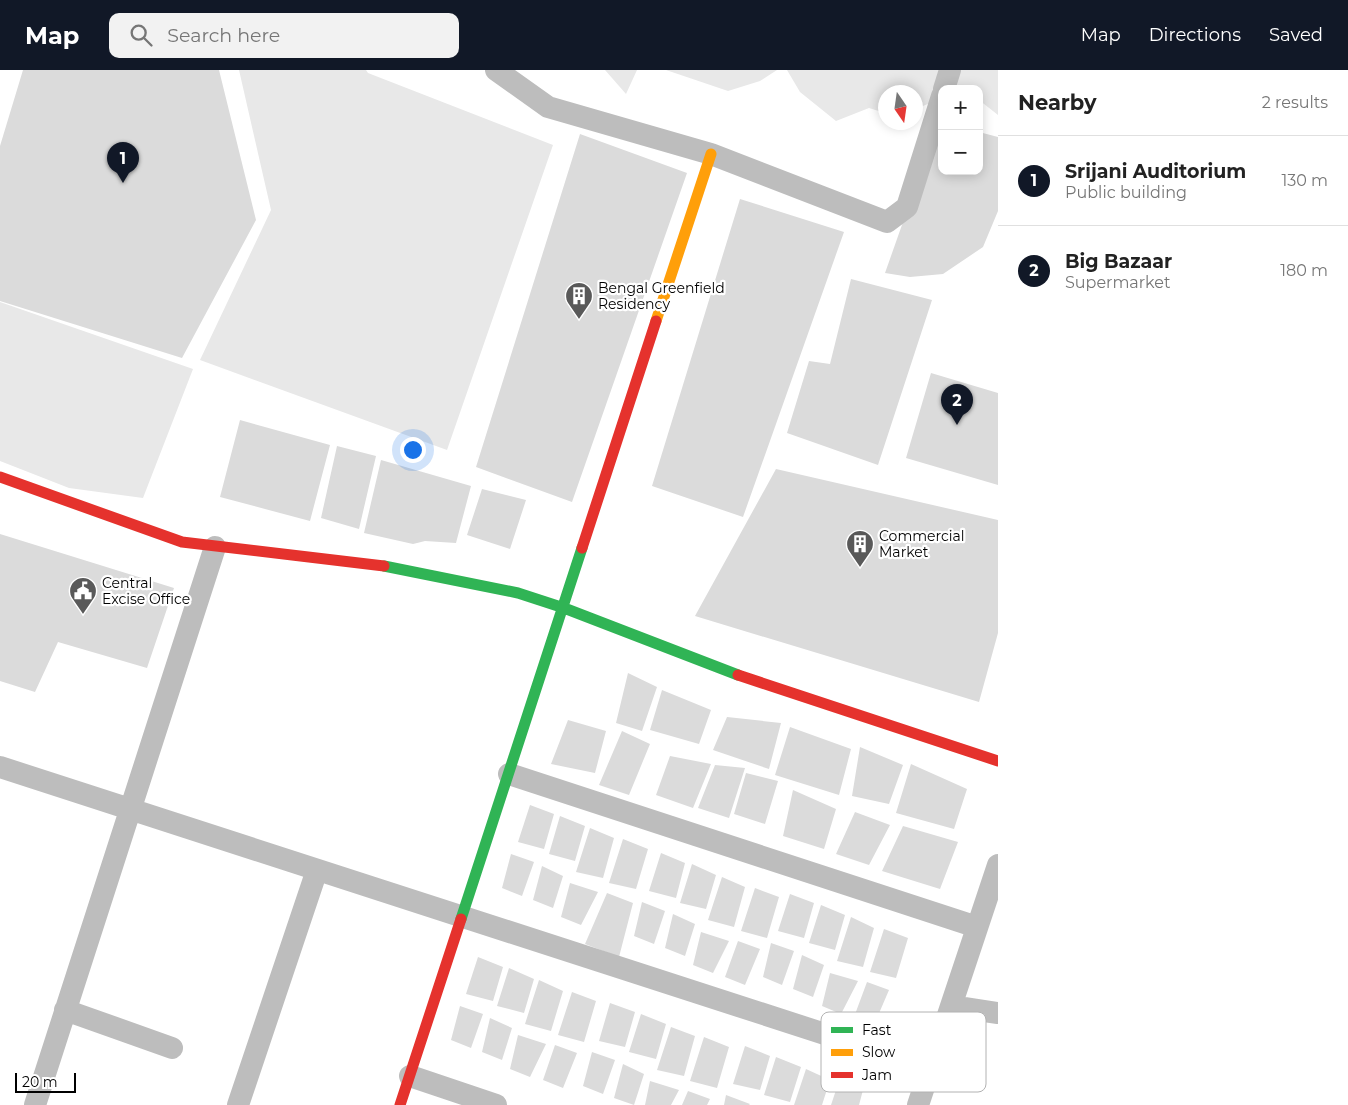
<!DOCTYPE html>
<meta charset="utf-8">
<style>
body{margin:0;font-family:Montserrat,sans-serif;background:#f2f2f2;color:#222}
.controls{position:absolute;right:15px;top:15px;display:grid;overflow:hidden;border-radius:10px;box-shadow:0 2px 12px #0003}
.controls button{width:45px;height:45px;display:grid;place-items:center;padding:0;border:0;border-bottom:1px solid #e0e0e0;background:#fff;color:#222;font:25px sans-serif}
.compass{position:absolute;left:878px;top:15px;width:45px;height:45px;border-radius:50%;background:#fff;box-shadow:0 2px 12px #0003;rotate:167deg}
.scale{position:absolute;left:15px;bottom:12px;width:61px;box-sizing:border-box;padding-left:5px;border:2px solid #000;border-top:0;font-size:14px;line-height:18px;white-space:nowrap;color:#000;-webkit-text-stroke:4px #fff;paint-order:stroke}
.you{position:absolute;left:412px;top:379px;width:18px;height:18px;margin:-12px;border:4px solid #fff;border-radius:50%;background:#1a73e8;box-shadow:0 0 0 8px #1a73e833}
.badge{display:grid;place-items:center;width:32px;height:32px;border-radius:50%;background:#111827;color:#fff;font-size:16px;font-weight:700}
.pin{position:absolute;translate:-50% -41px;filter:drop-shadow(0 1px 2px #0008)}
.pin::after{content:'';position:absolute;top:26px;width:18px;height:15px;background:inherit;clip-path:polygon(0 0,100% 0,50% 100%)}
.list{margin:0;padding:0;list-style:none}
h2{display:flex;justify-content:space-between;align-items:center;height:65px;margin:0;padding:0 20px;font-size:21px}
h2 small{font-size:16px;font-weight:400;color:#767676}
.list li{display:grid;grid-template-columns:32px 1fr auto;gap:15px;align-items:center;box-sizing:border-box;height:90px;padding:0 20px;border-top:1px solid #e0e0e0}
.list b{display:block;font-size:19px;white-space:nowrap}
.list p{margin:0;font-size:16px;white-space:nowrap;color:#767676}
.list em{font-size:16px;font-style:normal;color:#767676}
.icon{flex:none;width:28px;height:28px;fill:none;stroke:currentColor;stroke-width:2;stroke-linecap:round;stroke-linejoin:round}
.map{position:relative;flex:none;width:998px;height:1035px;overflow:hidden}
header{display:flex;align-items:center;gap:30px;box-sizing:border-box;height:70px;padding:0 25px;background:#111827;color:#fff}
header strong{font-size:24px}
nav{display:flex;gap:28px;margin-inline-start:auto;font-size:18px}
.search{width:350px;height:45px;background:#f2f2f2;display:flex;align-items:center;gap:12px;box-sizing:border-box;padding:0 18px;border-radius:10px;color:#767676;font-size:19px}
main{display:flex}
aside{flex:1;background:#fff}
.map>svg:first-child{display:block}
</style>
<header>
<strong>Map</strong>
<div class="search"><svg class="icon" aria-label="search" viewBox="0 0 24 24"><circle cx="10" cy="10" r="6"/><path d="M15 15l6 6"/></svg>Search here</div>
<nav><a>Map</a><a>Directions</a><a>Saved</a></nav>
</header>
<main>
<div class="map">
<svg width="998" height="1035" viewBox="0 0 998 1035">
<rect width="100%" height="100%" fill="#fff"/>
<path fill="#e8e8e8" d="M239,0H366L368,3L553,75L447,380L200,290L271,140Z
M605,0H637L626,24Z
M666,0H777L760,11L728,21Z
M787,0H998V45L979,30V19H942V28L923,36L916,43V22H886L885,43L869,38L836,51L800,22Z
M0,232L193,299L143,428L69,418L0,391Z"/>
<path fill="#dbdbdb" d="M23,0H219L256,150L182,288L0,231V76Z
M939,50L942,51V101H979V62L998,67V141L983,177L943,204L910,207L885,203Z
M580,64L687,103L572,432L476,397Z
M740,129L844,162L743,447L652,416Z
M851,209L932,230L878,395L787,363L809,291L830,294Z
M931,303L998,323V415L906,388Z
M240,350L330,375L310,451L220,427Z
M337,376L376,386L359,459L321,448Z
M381,390L471,416L456,473L425,471L413,474L364,463Z
M776,399L998,450V563L979,632L695,546Z
M482,419L526,430L510,479L467,465Z
M0,464L174,518L147,598L58,572L35,622L0,611Z
M628,603L657,617L642,661L616,653Z
M662,620L711,640L699,674L650,660Z
M727,647L781,653L769,699L713,680Z
M568,650L606,661L595,703L551,694Z
M790,657L851,679L839,725L775,705Z
M622,661L650,674L629,725L599,715Z
M860,677L903,695L889,734L852,726Z
M670,686L711,694L693,738L656,725Z
M911,694L967,719L954,759L896,743Z
M715,695L745,698L729,748L698,738Z
M746,703L778,711L765,754L734,744Z
M793,720L836,739L824,779L783,766Z
M530,735L554,744L544,779L518,772Z
M855,742L890,755L869,795L836,784Z
M560,746L585,756L575,791L549,784Z
M903,756L958,772L940,819L882,801Z
M590,758L614,768L603,808L576,802Z
M623,769L648,779L636,819L609,813Z
M661,783L685,793L676,828L649,821Z
M511,784L534,792L522,826L502,818Z
M692,794L716,805L706,839L680,833Z
M542,796L563,806L553,838L533,830Z
M722,807L745,817L734,857L708,850Z
M570,813L598,822L581,855L561,847Z
M755,818L779,827L767,868L741,861Z
M607,823L633,833L619,887L585,874Z
M790,824L814,833L804,868L778,861Z
M642,832L665,841L654,874L634,866Z
M821,835L845,845L835,880L809,873Z
M673,844L695,854L685,886L665,878Z
M851,847L874,858L863,897L837,891Z
M884,859L908,868L896,908L870,902Z
M701,862L729,871L713,903L693,895Z
M738,871L760,879L745,915L725,907Z
M771,873L794,881L782,915L763,907Z
M802,885L824,895L813,927L793,919Z
M478,887L503,897L493,931L466,924Z
M509,898L534,909L524,943L497,936Z
M830,903L858,911L841,944L822,936Z
M539,910L563,921L551,961L525,954Z
M867,912L889,920L874,955L854,947Z
M572,922L596,931L584,972L558,965Z
M610,933L635,942L625,977L599,971Z
M460,936L483,944L471,978L451,970Z
M641,944L666,954L656,989L629,982Z
M490,948L512,958L502,990L482,982Z
M671,957L695,966L684,1006L657,1000Z
M518,965L546,974L530,1007L510,999Z
M704,967L729,977L717,1018L690,1011Z
M555,975L577,983L563,1018L543,1010Z
M745,976L770,986L760,1020L733,1014Z
M592,982L615,990L603,1024L583,1016Z
M776,987L801,997L790,1032L764,1025Z
M623,994L644,1004L634,1035L614,1028Z
M806,999L830,1010L822,1035H794Z
M650,1011L679,1020L671,1035H645Z
M839,1011L863,1020L859,1035H831Z
M688,1021L710,1029L707,1035H682Z
M726,1025L750,1034L749,1035H724Z"/>
<g fill="none" stroke-linecap="round" stroke-linejoin="round">
<path stroke="#bdbdbd" stroke-width="22" d="M496,0L548,37L711,84L887,152L907,137L942,26
M944,19L950,0
M0,697L930,998
M509,704L977,857
M951,936L998,943
M65,940L172,978
M410,1006L496,1035
M35,1035L215,477
M238,1035L317,800
M918,1035L998,795"/>
<path stroke="#30b455" stroke-width="11" d="M384,496L518,523L564,538L738,605
M461,849L582,478"/>
<path stroke="#ff9f0a" stroke-width="11" d="M656,251L711,84"/>
<path stroke="#e5322d" stroke-width="11" d="M0,407L182,472L384,496
M582,478L656,251
M738,605L998,691
M400,1035L461,849"/>
</g>
<defs>
<symbol id="building-pin" viewBox="-11 -11 22 30"><path d="M0 17L-7.5 6A9.5 9.5 0 1 1 7.5 6Z" fill="#595959" stroke="#fff"/><path d="M-4-6H4V6H1V3H-1V6H-4ZM-2.5-4.3h1.7v1.8h-1.7ZM.8-4.3h1.7v1.8H.8ZM-2.5-1h1.7V.8h-1.7ZM.8-1h1.7V.8H.8Z" fill="#fff"/></symbol>
<symbol id="civic-pin" viewBox="-11 -11 22 30"><path d="M0 17L-7.5 6A9.5 9.5 0 1 1 7.5 6Z" fill="#595959" stroke="#fff"/><path d="M-.6-6.5H3V-4.5H.6V-3L4-1V1h2V6H-6V1h2V-1L-.6-3ZM-1.2 2.5V6h2.4V2.5Z" fill="#fff"/></symbol>
</defs>
<g fill-rule="evenodd">
<use href="#building-pin" x="563" y="210" width="32" height="43"/>
<use href="#building-pin" x="844" y="458" width="32" height="43"/>
<use href="#civic-pin" x="67" y="505" width="32" height="43"/>
</g>
<g text-anchor="middle" dominant-baseline="central" stroke-width="4.5" stroke-linejoin="round" paint-order="stroke">
<g font-size="14" fill="#000" stroke="#fff" text-anchor="start">
<text x="598" y="218">Bengal Greenfield<tspan x="598" dy="16">Residency</tspan></text>
<text x="879" y="466">Commercial<tspan x="879" dy="16">Market</tspan></text>
<text x="102" y="513">Central<tspan x="102" dy="16">Excise Office</tspan></text>
</g>
</g>
<rect x="821" y="942" width="165" height="80" rx="8" fill="#fff" stroke="#b2b2b2" stroke-width="1"/>
<rect x="831" y="957" width="22" height="6" fill="#30b455"/>
<rect x="831" y="979" width="22" height="7" fill="#ff9f0a"/>
<rect x="831" y="1002" width="22" height="6" fill="#e5322d"/>
<g font-size="14" fill="#000">
<text x="862" y="965">Fast</text>
<text x="862" y="987">Slow</text>
<text x="862" y="1010">Jam</text>
</g>
</svg>
<div class="controls">
<button>+</button>
<button>−</button>
</div>
<svg class="compass" viewBox="-18 -18 36 36"><path d="M0-13l5 13h-10z" fill="#e53935"/><path d="M0 13l5-13h-10z" fill="#767676"/></svg>
<div class="scale">20 m</div>
<div class="you"></div>
<div class="pin badge" style="left:123px;top:113px">1</div>
<div class="pin badge" style="left:957px;top:355px">2</div>
</div>
<aside>
<h2>Nearby<small>2 results</small></h2>
<ul class="list">
<li><span class="badge">1</span><div><b>Srijani Auditorium</b><p>Public building</p></div><em>130 m</em></li>
<li><span class="badge">2</span><div><b>Big Bazaar</b><p>Supermarket</p></div><em>180 m</em></li>
</ul>
</aside>
</main>
